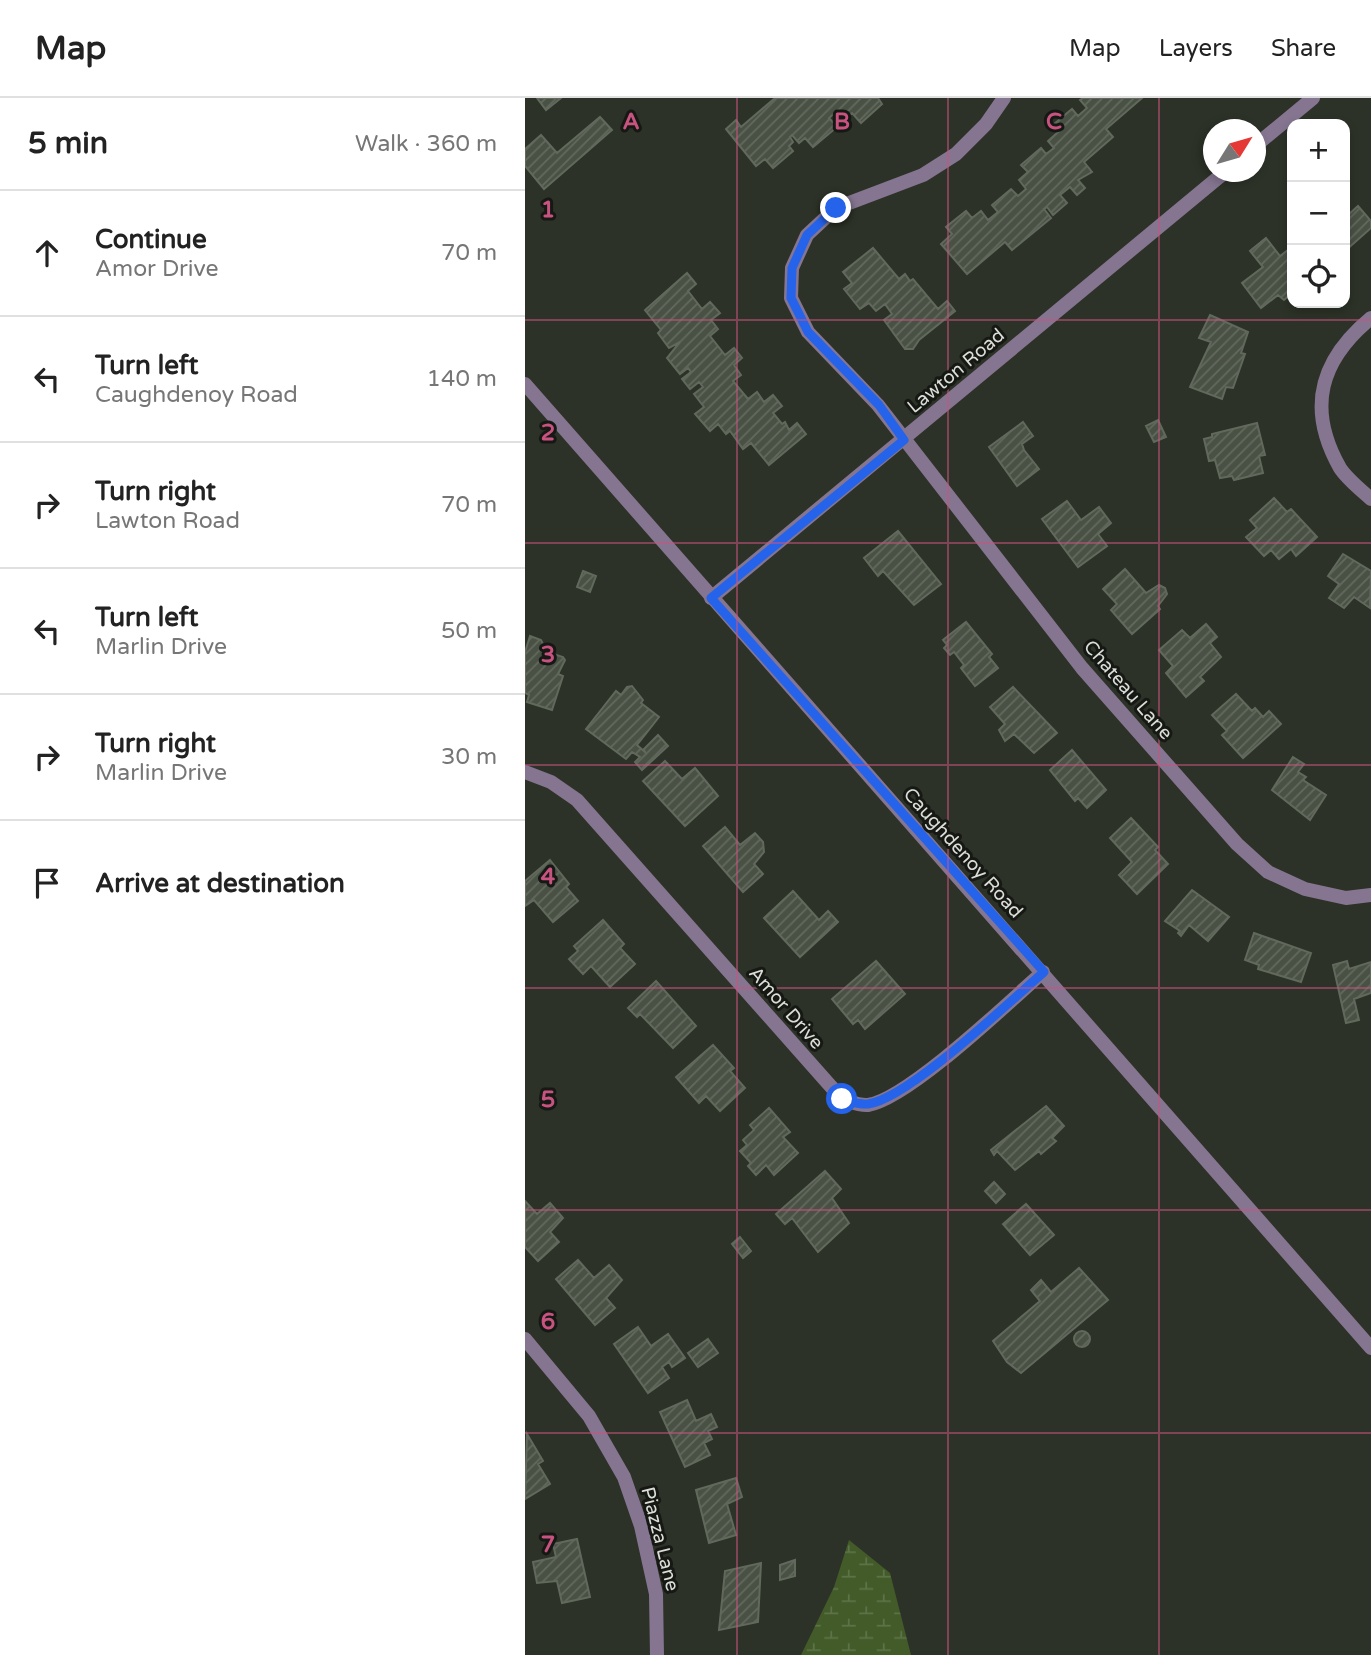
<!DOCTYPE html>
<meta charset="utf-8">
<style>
body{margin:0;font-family:"Varela Round",sans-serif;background:#f2f2f2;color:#222}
.controls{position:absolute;right:21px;top:21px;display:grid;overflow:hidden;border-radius:14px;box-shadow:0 4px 10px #0003}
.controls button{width:63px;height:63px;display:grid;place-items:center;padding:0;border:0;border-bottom:2px solid #e0e0e0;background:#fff;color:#222;font:35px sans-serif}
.compass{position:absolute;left:678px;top:21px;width:63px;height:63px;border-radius:50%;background:#fff;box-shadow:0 4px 10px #0003;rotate:53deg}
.stop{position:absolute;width:21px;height:21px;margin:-16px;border:5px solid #2563eb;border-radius:50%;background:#fff}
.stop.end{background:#2563eb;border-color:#fff;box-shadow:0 2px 7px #0008}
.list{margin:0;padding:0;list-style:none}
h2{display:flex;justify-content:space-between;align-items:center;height:91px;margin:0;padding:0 28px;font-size:30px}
h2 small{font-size:23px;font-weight:400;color:#767676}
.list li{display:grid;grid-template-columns:46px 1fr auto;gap:21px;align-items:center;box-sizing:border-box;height:126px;padding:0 28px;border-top:2px solid #e0e0e0}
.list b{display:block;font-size:26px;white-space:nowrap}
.list p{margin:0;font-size:23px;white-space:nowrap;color:#767676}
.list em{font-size:23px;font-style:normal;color:#767676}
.icon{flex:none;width:38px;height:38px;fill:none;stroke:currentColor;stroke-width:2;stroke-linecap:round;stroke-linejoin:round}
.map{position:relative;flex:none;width:846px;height:1557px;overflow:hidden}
header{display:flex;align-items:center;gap:42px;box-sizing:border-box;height:98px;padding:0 35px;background:#fff;border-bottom:2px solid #e0e0e0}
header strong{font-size:33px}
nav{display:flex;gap:38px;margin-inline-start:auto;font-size:24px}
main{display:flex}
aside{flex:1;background:#fff}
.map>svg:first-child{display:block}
</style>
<header>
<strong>Map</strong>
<nav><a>Map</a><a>Layers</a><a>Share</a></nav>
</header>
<main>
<aside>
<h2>5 min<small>Walk · 360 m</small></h2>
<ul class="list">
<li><svg class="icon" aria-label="ahead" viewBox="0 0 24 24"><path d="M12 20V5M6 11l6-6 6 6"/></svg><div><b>Continue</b><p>Amor Drive</p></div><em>70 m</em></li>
<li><svg class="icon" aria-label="left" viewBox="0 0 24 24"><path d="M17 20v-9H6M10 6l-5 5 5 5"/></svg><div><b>Turn left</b><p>Caughdenoy Road</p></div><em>140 m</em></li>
<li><svg class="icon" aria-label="right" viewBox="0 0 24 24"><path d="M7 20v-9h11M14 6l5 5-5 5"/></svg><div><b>Turn right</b><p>Lawton Road</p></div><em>70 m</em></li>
<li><svg class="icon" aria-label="left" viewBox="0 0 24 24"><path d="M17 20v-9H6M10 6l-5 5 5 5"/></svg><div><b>Turn left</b><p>Marlin Drive</p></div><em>50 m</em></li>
<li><svg class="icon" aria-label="right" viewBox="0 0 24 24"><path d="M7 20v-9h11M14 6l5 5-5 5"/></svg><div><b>Turn right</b><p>Marlin Drive</p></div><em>30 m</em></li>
<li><svg class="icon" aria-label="arrive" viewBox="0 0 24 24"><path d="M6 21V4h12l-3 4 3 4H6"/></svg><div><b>Arrive at destination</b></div></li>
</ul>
</aside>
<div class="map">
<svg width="846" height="1557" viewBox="0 0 846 1557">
<defs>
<pattern id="wetland-marsh" width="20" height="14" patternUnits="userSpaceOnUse" patternTransform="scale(1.75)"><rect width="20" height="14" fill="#425b29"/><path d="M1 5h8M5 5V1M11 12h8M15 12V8" fill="none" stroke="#5d7247"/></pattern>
<pattern id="building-hatch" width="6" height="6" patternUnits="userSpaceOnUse" patternTransform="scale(1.75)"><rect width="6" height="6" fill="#495044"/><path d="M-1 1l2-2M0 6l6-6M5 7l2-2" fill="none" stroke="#63695e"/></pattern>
</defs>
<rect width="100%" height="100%" fill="#2c3227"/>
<path fill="url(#wetland-marsh)" d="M324,1442L365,1475L386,1557H276L309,1489Z"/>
<path fill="url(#building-hatch)" stroke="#61685c" stroke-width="2" d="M12,0H36L21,12Z
M250,0H353L357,6L336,25L327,15L320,20L313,12L304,20L312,29L288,49L280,40L274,45L267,37L265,39L268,44L264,48L268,53L248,70L240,61L231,68L201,31L211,22L216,29Z
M558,0H617L581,31L588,39L559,64L567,74L553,82L560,90L552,97L545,89L535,97L542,105L528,117L522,109L519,111L526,120L487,152L480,144L442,176L416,146L427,136L421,129L441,113L447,120L456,113L463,122L473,114L467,107L486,91L493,98L501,91L494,82L503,74L496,67L516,50L521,56L529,50L523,43L533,34L528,27L547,11L553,18L562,10L555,2Z
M75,19L87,32L19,91L0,68V51L16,37L32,55Z
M833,108L846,123V130L820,153V113L823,117Z
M741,140L755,158L763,152L767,157V195L759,202L753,197L736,210L717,185L738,169L725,153Z
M348,150L374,181L380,176L385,183L388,181L413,211L422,203L430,213L394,242L388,251H380L359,222L367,216L360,206L351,213L344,205L335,211L319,191L327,185L318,174Z
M162,175L171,186L163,193L177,211L185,204L195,215L186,222L193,231L185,238L200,257L209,250L217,260L209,267L216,277L208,283L223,301L232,294L239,304L248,297L257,308L248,315L257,326L260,324L264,332L272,325L281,336L244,367L226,345L218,351L205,333L201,336L193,326L185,333L170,316L179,309L169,296L178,289L174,284L165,291L157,281L166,274L163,270L155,276L142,260L155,244L144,250L133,235L136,232L120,212Z
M685,217L723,234L716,255L720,256L708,290L701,289L697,301L665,289L686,244L674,240Z
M633,322L641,339L629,344L621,328Z
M498,324L508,338L497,346L499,352L514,371L492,388L464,349Z
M732,325L740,357L734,358L738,375L709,382L707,378L695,380L690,362L684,363L679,341L687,339V336Z
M749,400L762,414L766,411L792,439L771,458L766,451L754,461L746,452L739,458L721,439L732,430L725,422Z
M542,403L556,422L574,409L586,425L573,436L582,448L553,469L517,421Z
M373,433L416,486L389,507L358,473L353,478L339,460Z
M818,456L846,473L845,510L829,499L819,510L804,500L814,486L803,478Z
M600,471L621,495L634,487L640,490L642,496L633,508L635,511L607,536L586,512L592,506L578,491Z
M58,473L71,478L65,494L52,489Z
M441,524L467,556L464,559L473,570L450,588L436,570L439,567L429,554L425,557L419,550L422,547L418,542Z
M681,526L692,539L685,545L696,559L675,579L679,583L661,599L641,575L648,568L634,552L657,532L665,540Z
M5,538L16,542L22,554L38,559L40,562L33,576L38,578L27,612L2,604L4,597L0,595V554Z
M107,588L118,602L116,605L134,619L112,647L120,654L119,651L133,637L143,648L117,672L110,664L115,659L107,654L101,661L61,631L91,593L96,597L102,589Z
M488,589L532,635L509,655L489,636L480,643L474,632L480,626L465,609Z
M711,596L727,613L730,610L738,619L744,613L756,626L718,660L697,637L702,633L687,617Z
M547,652L581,692L562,710L553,700L550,703L525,672Z
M768,659L779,666L773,674L781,679L778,682L801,697L785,722L747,692Z
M140,663L157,681L170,670L193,698L160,728L118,683Z
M606,720L633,749L630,752L643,766L612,796L594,777L607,764L585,740Z
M200,729L215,747L230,735L238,744L239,754L229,766L238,776L218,794L178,748Z
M25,762L44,786L41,789L53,803L28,824L9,802L0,808V783Z
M667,792L704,819L683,843L664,827L656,838L653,835L655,833L640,823Z
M268,793L294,822L303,813L313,824L275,859L239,820Z
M78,822L99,846L95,850L110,866L85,889L66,868L58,876L44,861L53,853L49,848Z
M729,835L786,855L776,884L733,871L734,867L720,862Z
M351,863L380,896L340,931L333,922L328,926L307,901Z
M822,863L824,871L846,864V895L829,901L834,922L821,925L808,867Z
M131,883L171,928L148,950L115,916L112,919L103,910Z
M188,947L209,970L205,973L220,990L195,1013L181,998L174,1005L151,979Z
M521,1008L539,1028L527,1040L531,1043L516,1056L514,1053L490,1072L472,1053L469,1057L466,1052Z
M244,1010L265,1034L258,1039L273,1055L249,1077L241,1067L231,1077L223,1068L226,1065L215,1053L222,1047L218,1042L229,1032L225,1027Z
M300,1073L316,1091L307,1100L324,1125L293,1154L267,1120L260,1126L251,1116Z
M469,1084L480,1096L471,1105L460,1093Z
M0,1103L12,1116L25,1105L38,1120L25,1134L34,1144L13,1163L0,1149Z
M501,1106L529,1137L505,1157L478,1126Z
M215,1139L226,1153L218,1160L207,1146Z
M53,1162L69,1180L84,1167L97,1182L81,1200L90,1210L70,1227L31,1181Z
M554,1170L583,1202L496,1275L482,1264L468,1243L515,1203L506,1192L516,1182L526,1194Z
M113,1229L126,1248L143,1236L160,1260L147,1269L144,1264L137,1269L144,1280L123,1295L89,1246Z
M549 1241a8 8 0 1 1 16 0a8 8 0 1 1-16 0Z
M183,1241L193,1255L173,1269L163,1255Z
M162,1302L171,1323L186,1316L192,1329L183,1333L187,1341L179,1345L185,1357L160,1369L135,1314Z
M2,1336L18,1363L13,1366L25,1386L0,1401Z
M211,1380L217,1399L202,1406L211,1437L184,1445L171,1392Z
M52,1441L65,1499L37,1505L32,1483L12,1485L8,1464L31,1459L28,1446Z
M270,1462V1478L255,1482V1467Z
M236,1465L233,1524L194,1532L200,1473Z"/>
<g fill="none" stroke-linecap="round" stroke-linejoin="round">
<path stroke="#857590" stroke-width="14" d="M479,0L461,26L431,56L398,77L311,110L282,137L267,170L266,200L283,234L353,307L557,570L712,746L743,774L780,791L821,800L846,797
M730,48L788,0
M846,220C795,262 781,310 815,370C822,381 836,392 846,401
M186,500L700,74
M0,674L26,684L52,702L317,1001C324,1003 335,1008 343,1007C383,1001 484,904 518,874
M0,1241L64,1318L99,1379L116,1428L131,1496L132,1557"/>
<path stroke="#857590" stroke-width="14" d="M0,286L846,1250"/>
</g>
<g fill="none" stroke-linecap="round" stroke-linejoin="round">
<path stroke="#2563eb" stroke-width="9" d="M311,110L282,137L267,170L266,200L283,234L354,307L379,342L186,500L519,874C484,904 383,1001 343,1006C335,1007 324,1003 317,1001"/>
</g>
<path fill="none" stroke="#c95380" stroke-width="2" stroke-opacity="0.55" d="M212,0V1557M423,0V1557M634,0V1557M0,222H846M0,445H846M0,667H846M0,890H846M0,1112H846M0,1335H846"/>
<g text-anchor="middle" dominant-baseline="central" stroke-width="6" stroke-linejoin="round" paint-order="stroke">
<g font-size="19" fill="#daded7" stroke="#161814">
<text transform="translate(431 273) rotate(-40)">Lawton Road</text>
<text transform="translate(603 592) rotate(49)">Chateau Lane</text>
<text transform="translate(438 755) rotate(48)">Caughdenoy Road</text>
<text transform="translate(261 910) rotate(49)">Amor Drive</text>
<text transform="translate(135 1441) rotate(76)">Piazza Lane</text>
</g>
</g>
<g font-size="23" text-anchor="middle" font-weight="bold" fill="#c95380" stroke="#161814" stroke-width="6" stroke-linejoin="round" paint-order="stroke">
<text x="106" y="31">A</text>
<text x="317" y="31">B</text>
<text x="529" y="31">C</text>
<text x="23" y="119">1</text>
<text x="23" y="342">2</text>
<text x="23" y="564">3</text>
<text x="23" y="786">4</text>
<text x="23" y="1009">5</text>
<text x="23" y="1231">6</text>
<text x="23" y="1454">7</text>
</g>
</svg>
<div class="controls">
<button>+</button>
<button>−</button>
<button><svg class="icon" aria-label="locate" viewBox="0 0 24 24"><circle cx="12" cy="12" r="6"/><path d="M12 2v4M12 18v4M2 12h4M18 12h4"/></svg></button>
</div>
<svg class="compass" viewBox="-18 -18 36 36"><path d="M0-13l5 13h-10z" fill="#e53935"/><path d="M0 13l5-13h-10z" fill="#767676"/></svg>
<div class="stop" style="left:317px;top:1001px"></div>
<div class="stop end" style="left:311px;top:110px"></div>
</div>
</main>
